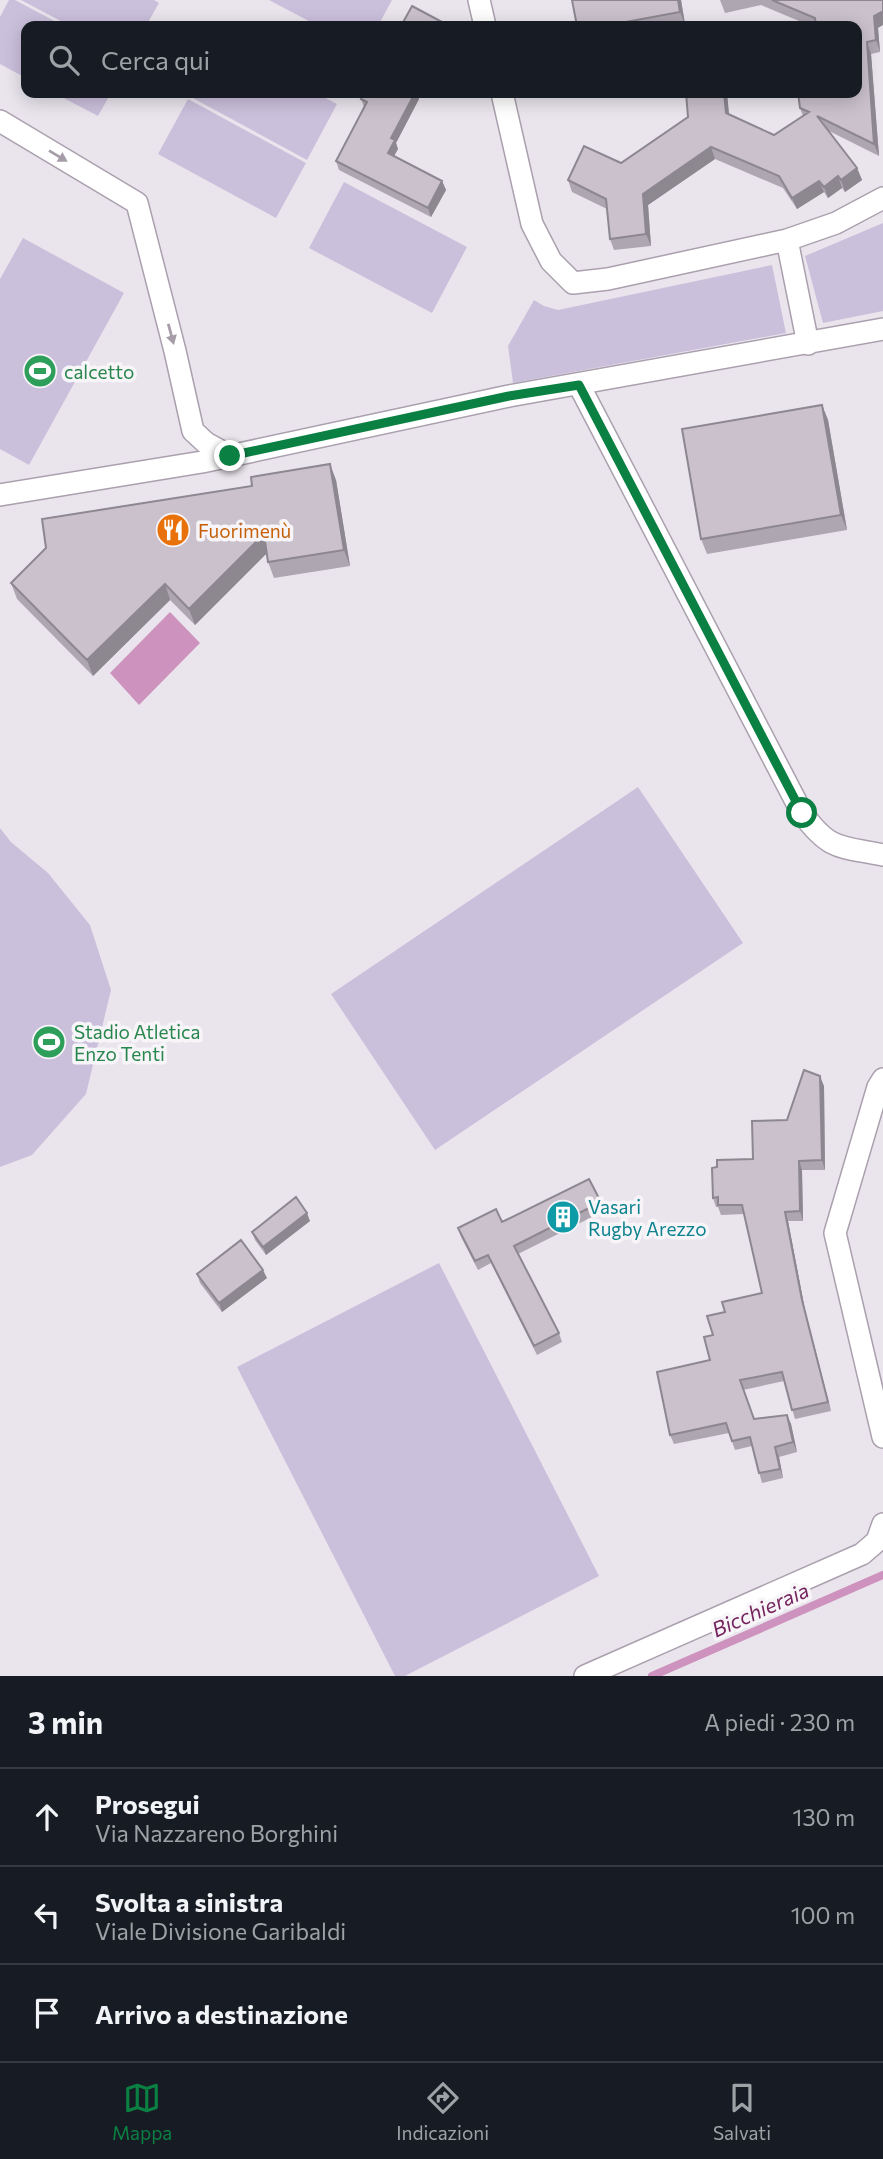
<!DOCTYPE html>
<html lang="it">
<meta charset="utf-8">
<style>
body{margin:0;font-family:Commissioner,sans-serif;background:#20242c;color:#f1f3f6}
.stop{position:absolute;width:21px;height:21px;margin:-16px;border:5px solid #0b8043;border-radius:50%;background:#fff}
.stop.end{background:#0b8043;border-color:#fff;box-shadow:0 2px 7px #0008}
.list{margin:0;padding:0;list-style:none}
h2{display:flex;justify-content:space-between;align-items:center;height:91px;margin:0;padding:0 28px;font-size:30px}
h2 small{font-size:23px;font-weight:400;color:#9ea1a6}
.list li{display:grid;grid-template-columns:46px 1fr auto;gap:21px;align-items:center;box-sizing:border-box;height:98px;padding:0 28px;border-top:2px solid #363941}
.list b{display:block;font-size:26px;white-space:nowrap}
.list p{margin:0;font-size:23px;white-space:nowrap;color:#9ea1a6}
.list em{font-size:23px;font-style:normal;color:#9ea1a6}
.icon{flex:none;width:38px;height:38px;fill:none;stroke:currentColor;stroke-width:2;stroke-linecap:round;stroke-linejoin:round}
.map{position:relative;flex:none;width:883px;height:1676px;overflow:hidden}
.search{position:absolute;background:#171b24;box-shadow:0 4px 18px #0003;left:21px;right:21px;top:21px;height:77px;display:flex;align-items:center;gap:18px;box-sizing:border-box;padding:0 24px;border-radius:14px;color:#9ea1a6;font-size:26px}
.sheet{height:385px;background:#171b24}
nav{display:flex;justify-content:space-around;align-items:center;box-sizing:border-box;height:98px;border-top:2px solid #363941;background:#171b24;font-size:19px;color:#9ea1a6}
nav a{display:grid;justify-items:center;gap:4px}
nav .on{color:#0b8043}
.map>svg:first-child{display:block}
</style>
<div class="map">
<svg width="883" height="1676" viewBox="0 0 883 1676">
<rect width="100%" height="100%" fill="#eae5ed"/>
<path fill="#cbc0dc" d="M9,0H15L64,26H26V78L0,64V17Z
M21,0H154L159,3L146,26H70Z
M269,0H392L378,26H318Z
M54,93H111L98,116Z
M191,93H316L337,104L307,160L189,96Z
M188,99L306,163L276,218L158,154Z
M344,182L467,247L432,313L309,248Z
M883,223V311L823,323L805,256Z
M23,238L124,293L29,465L0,449V279Z
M772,265L786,333L513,383L508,346L534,300L544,306L558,310Z
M638,787L743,943L435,1150L331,994Z
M0,828L11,842L48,873L90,925L111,990L86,1094L32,1155L0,1167Z
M439,1263L599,1576L405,1676H395L237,1367Z"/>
<path fill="#cd92bd" d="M170,612L200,643L139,705L110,673Z"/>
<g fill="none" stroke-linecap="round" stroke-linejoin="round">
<path stroke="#cd92bd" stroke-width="8" d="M652,1676L883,1575"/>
<defs>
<path id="minor" d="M479,0L485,26
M502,93L532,224L551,261L573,283L608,279L787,240
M0,121L137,203L175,351L193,431L206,443L230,456
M808,344L787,240L836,223L883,198
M579,385L802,813C830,851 839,846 883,855
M0,495L202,462L509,396L883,329
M883,1079L878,1087L835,1233L883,1437
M585,1676L862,1554L877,1541L883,1524"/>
</defs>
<use href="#minor" stroke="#aba0ae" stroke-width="24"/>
<use href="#minor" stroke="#fff" stroke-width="21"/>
</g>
<path fill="#aea6b0" d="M572,0H681L685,24L675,26H577Z
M720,0H883L878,28L880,52L871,54L879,156L829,131L857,168L862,180L845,192L842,188L828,198L824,192L797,209L783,188L715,159L648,205L651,246L614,250L610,239L607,209L572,192L568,180L621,163L727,93L729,115L774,135L803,116L800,108L857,93V26H811L761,5L725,13Z
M365,93H417L419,99L396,143L398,149L394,156L442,181L446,190L431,217L339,170L336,161L364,107L361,99Z
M822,405L828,420L847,530L707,554L701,539Z
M336,480L350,566L274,578L268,562L267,553L195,625L170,600L93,676L17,599L11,583Z
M824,1086L825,1170H802L803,1221H788L805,1310L831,1411L795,1419L784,1381L743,1390L754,1419L787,1415L791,1424L797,1452L779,1457L783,1478L762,1483L752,1446L735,1450L729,1433L674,1444L670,1435L710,1360L713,1335L725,1312L762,1293L744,1214L721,1215L718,1207H716L713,1198L717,1167L753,1159L787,1120Z
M601,1202L604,1211L518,1254L559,1333L562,1342L537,1355L491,1263L478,1270L461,1237L458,1228L502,1222Z
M310,1221L266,1255L255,1240L252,1232Z
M197,1274L267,1278L222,1312L200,1283Z"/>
<path fill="#8d8790" d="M678,0H681L685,24L680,12Z
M883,11V25L878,28L880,52L876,40L874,16Z
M867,42L871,54L879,156L874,144Z
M415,93H417L419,99L396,143L398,149L391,161L388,153L391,138Z
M724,93H727L730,125L726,113Z
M711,147L715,159L648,205L651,246L646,234L643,194Z
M857,168L862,180L845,192L841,180Z
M838,176L842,188L828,198L824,187Z
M442,181L446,190L431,217L428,208Z
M819,181L824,192L797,209L792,198Z
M822,405L828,420L847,530L841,515Z
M330,464L336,480L350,566L344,550Z
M264,534L270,550L195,625L189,609Z
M165,584L170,600L93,676L87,660Z
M820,1076L824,1086L825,1170L822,1160Z
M799,1161L802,1170L803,1221L800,1211Z
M785,1212L788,1221L805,1310L831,1411L828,1402L802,1300Z
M307,1213L310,1221L266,1255L263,1247Z
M263,1270L267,1278L222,1312L219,1303Z
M787,1415L791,1424L797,1452L793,1442Z
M775,1447L779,1457L783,1478L780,1469Z"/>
<path fill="#cac1cd" stroke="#8d8790" stroke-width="2" d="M572,0H678L680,12L604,26H577Z
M772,0H883V11L874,16L876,40L867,42L874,144L817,116L857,168L841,180L838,176L824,187L819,181L792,198L779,176L711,147L643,194L646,234L610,239L606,199L568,180L584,146L621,163L688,117L686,93H724L726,113L774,135L809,112L800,108L798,93H857V26H816L815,18Z
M412,6L442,22L440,26H401Z
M365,93H415L391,138L395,140L388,153L442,181L428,208L336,161L367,102L361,99Z
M822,405L841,515L701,539L682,429Z
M330,464L344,550L268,562L264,534L189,609L165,584L87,660L11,583L46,548L42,519L252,486L251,477Z
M804,1070L820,1076L822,1160L799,1161L800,1211L785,1212L802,1300L828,1402L792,1410L782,1372L740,1380L754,1419L787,1415L793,1442L775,1447L780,1469L759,1473L750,1437L732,1441L726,1423L670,1435L657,1372L710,1360L704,1337L713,1335L707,1316L725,1312L722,1302L762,1293L742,1205H718V1197L713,1198L712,1168L717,1167V1160L753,1159L752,1121L787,1120Z
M589,1179L601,1202L514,1246L559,1333L534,1346L488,1255L475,1261L458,1228L496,1209L502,1222Z
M296,1197L307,1213L263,1247L252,1232Z
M241,1240L263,1270L219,1303L197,1274Z"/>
<defs><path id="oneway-solid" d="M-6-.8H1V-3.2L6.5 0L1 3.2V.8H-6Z" transform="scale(1.75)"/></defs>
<g fill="#a69da8">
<use href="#oneway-solid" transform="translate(58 156) rotate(31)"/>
<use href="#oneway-solid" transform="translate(171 334) rotate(75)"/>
</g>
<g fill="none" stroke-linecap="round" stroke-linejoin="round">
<path stroke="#0b8043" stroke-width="9" d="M230,456L509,396L579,385L802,813"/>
</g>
<defs>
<symbol id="stadium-disc" viewBox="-11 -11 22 22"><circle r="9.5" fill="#2e9e5b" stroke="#f8f5f9"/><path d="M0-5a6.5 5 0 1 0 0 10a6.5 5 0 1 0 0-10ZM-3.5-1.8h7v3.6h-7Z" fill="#fff"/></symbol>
<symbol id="restaurant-disc" viewBox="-11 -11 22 22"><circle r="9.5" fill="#e8710a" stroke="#f8f5f9"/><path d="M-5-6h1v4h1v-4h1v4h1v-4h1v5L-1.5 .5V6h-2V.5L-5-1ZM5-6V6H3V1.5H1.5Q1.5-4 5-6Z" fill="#fff"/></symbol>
<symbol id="building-disc" viewBox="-11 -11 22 22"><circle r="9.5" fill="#0f9aa8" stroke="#f8f5f9"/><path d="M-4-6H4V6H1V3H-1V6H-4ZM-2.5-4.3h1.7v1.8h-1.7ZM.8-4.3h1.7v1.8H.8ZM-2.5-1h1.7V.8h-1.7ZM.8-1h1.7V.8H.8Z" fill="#fff"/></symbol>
</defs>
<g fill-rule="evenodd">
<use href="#stadium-disc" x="21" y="352" width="38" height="38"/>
<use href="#restaurant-disc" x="154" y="511" width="38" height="38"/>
<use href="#stadium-disc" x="30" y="1023" width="38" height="38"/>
<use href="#building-disc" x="544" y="1198" width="38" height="38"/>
</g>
<g text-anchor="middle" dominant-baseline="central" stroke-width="7" stroke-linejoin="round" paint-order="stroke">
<g font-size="19" fill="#27864d" stroke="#f8f5f9" text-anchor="start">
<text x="64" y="371">calcetto</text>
<text x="74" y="1031">Stadio Atletica<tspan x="74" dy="22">Enzo Tenti</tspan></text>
</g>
<g font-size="19" fill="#c56008" stroke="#f8f5f9" text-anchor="start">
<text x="198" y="530">Fuorimenù</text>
</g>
<g font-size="19" fill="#0d838f" stroke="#f8f5f9" text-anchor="start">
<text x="588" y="1206">Vasari<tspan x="588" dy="22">Rugby Arezzo</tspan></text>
</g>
<g font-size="21" font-style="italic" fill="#75245e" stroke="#f8f5f9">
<text transform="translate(760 1609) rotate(-24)">Bicchieraia</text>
</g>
</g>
</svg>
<div class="stop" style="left:802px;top:813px"></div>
<div class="stop end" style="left:230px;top:456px"></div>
<div class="search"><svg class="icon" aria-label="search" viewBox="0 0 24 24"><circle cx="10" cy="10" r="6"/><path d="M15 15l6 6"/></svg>Cerca qui</div>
</div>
<section class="sheet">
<h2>3 min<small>A piedi · 230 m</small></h2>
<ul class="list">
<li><svg class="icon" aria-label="ahead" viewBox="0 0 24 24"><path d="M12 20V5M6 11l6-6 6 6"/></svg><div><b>Prosegui</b><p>Via Nazzareno Borghini</p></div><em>130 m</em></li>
<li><svg class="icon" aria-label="left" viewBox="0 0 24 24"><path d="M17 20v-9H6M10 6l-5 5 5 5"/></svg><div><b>Svolta a sinistra</b><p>Viale Divisione Garibaldi</p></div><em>100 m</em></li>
<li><svg class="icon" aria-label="arrive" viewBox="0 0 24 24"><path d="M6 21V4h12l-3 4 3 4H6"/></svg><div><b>Arrivo a destinazione</b></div></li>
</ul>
</section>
<nav>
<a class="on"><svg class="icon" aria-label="map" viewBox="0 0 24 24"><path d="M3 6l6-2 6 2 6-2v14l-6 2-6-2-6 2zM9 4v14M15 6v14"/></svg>Mappa</a>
<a><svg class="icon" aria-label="directions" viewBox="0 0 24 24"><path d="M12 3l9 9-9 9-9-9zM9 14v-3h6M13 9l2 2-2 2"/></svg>Indicazioni</a>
<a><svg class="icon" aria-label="saved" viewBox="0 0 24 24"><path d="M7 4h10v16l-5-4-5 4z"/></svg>Salvati</a>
</nav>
